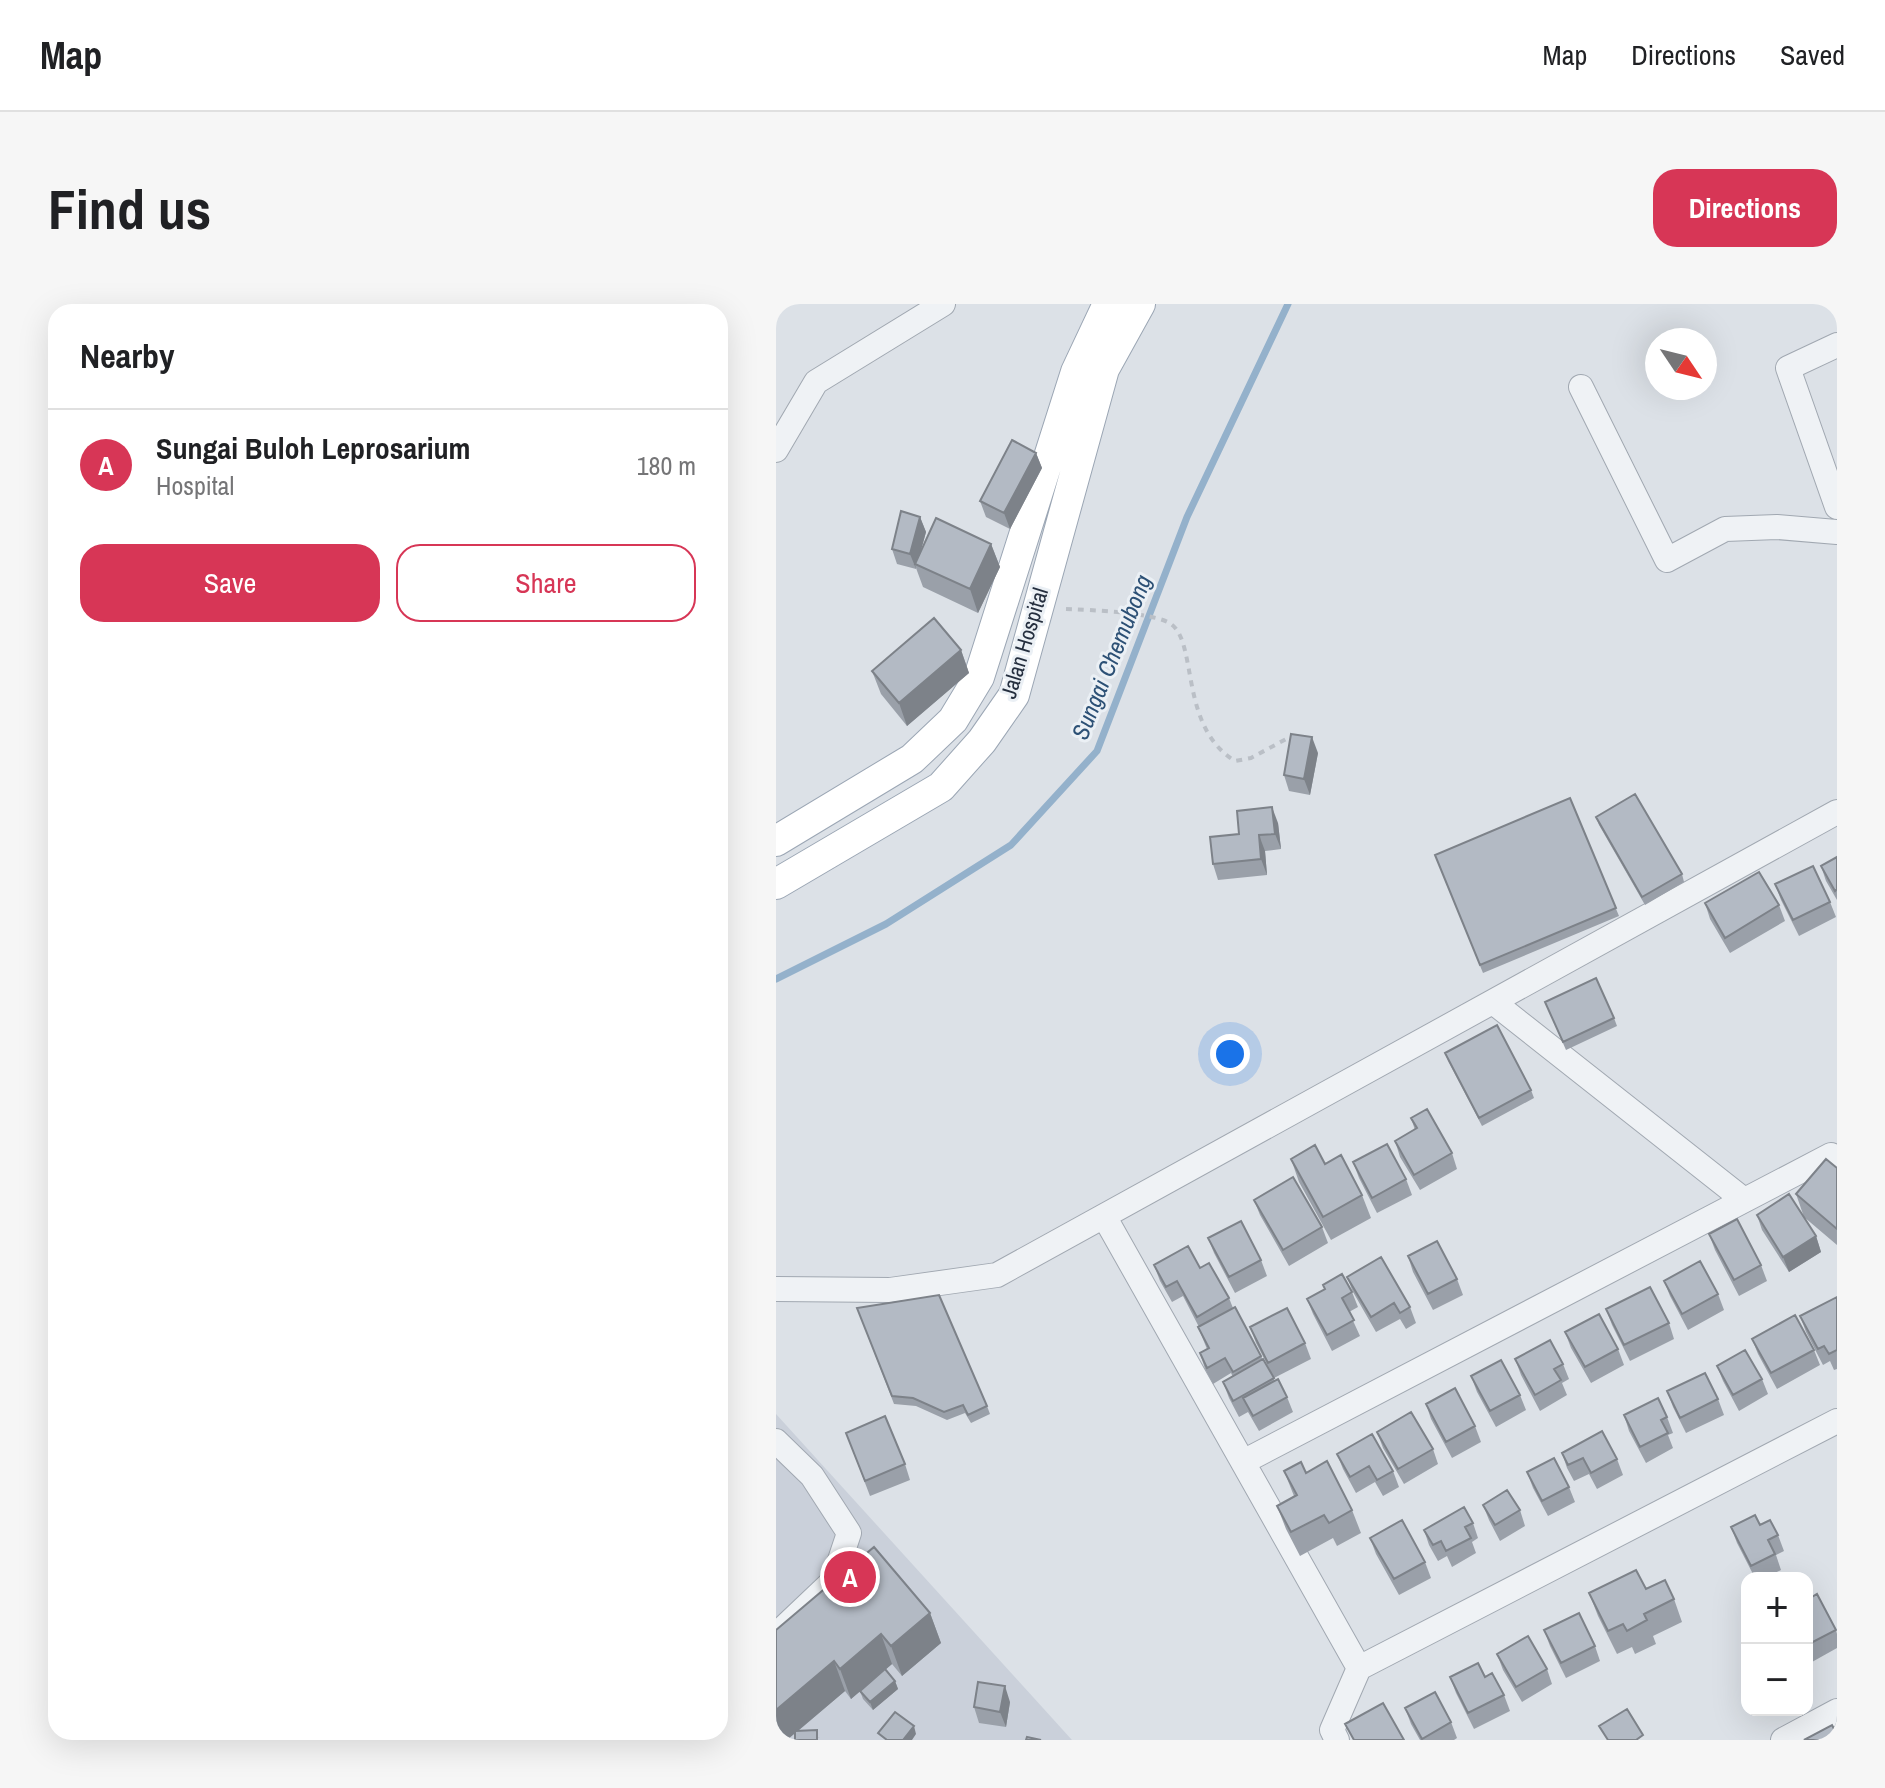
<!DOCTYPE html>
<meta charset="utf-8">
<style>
body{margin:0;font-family:"Archivo Narrow",sans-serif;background:#f6f6f6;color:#202124}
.controls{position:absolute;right:24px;bottom:24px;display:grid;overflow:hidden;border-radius:16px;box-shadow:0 8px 32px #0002}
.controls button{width:72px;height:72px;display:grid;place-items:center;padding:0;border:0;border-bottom:2px solid #e0e0e0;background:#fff;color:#202124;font:40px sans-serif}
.compass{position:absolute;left:869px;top:24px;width:72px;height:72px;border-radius:50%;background:#fff;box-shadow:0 8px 32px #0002;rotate:125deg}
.you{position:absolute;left:454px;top:750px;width:28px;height:28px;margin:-20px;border:6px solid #fff;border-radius:50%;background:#1a73e8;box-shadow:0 0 0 12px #1a73e833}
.badge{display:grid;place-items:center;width:52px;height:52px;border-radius:50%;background:#d73656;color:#fff;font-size:26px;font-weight:700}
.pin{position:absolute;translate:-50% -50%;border:4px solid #fff;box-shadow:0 2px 8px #0006}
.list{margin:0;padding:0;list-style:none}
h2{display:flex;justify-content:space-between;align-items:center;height:104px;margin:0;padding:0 32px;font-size:34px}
h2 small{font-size:26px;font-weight:400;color:#757577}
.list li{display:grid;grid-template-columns:52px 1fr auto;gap:24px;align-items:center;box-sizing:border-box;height:112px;padding:0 32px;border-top:2px solid #e0e0e0}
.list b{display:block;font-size:30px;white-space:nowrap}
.list p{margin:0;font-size:26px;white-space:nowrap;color:#757577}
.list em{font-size:26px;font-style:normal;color:#757577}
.actions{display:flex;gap:16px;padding:24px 32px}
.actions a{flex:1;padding:18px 0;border:2px solid #d73656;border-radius:24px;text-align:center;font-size:28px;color:#d73656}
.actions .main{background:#d73656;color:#fff}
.map{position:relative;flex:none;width:1061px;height:1436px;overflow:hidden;border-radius:24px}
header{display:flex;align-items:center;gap:48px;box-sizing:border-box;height:112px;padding:0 40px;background:#fff;border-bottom:2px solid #e0e0e0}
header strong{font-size:38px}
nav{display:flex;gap:44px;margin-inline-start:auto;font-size:28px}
.intro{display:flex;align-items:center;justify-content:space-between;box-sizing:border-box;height:192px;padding:0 48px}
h1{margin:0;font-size:56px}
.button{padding:20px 36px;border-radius:24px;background:#d73656;color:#fff;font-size:28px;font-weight:700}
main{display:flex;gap:48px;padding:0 48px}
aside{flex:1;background:#fff;border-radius:24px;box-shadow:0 8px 32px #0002}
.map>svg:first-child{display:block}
</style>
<header>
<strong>Map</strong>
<nav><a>Map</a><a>Directions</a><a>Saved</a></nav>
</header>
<div class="intro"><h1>Find us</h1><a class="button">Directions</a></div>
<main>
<aside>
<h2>Nearby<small></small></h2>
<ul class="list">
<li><span class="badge">A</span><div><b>Sungai Buloh Leprosarium</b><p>Hospital</p></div><em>180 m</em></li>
</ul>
<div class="actions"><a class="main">Save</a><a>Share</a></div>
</aside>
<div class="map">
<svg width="1061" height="1436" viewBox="0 0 1061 1436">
<rect width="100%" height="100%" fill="#dce1e7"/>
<path fill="#cad0da" d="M0,1110L296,1436H0Z"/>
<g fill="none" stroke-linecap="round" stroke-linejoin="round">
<path stroke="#94b1cb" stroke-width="7" d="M0,675L110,620L235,541L321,447L411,213L512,0"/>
<defs>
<path id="minor" d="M1061,41L1012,64L1061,203
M805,83L891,256L949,225L1001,223L1061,228
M0,146L40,78L167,0
M717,698L968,896
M328,912L583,1364L556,1426L561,1436
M0,985L114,986L221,971L1061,508
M0,1137L36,1172L73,1229L57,1277L0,1331
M467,1158L1055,851L1061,854
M583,1364L1061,1117
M1007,1436L1061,1407"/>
<path id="major" d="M0,537L136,455L177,416L203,373L300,68L332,0
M0,580L165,483L206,437L238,391L328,65L364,0"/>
</defs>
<use href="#minor" stroke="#a1a8b1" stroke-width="26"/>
<use href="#major" stroke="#9ba6b4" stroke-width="32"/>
<path stroke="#babfc6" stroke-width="4" stroke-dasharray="6 6" stroke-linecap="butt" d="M290,305C313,306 378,308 395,320C422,339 403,423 459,457L475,454L512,434"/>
<use href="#minor" stroke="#eff2f5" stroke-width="24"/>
<use href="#major" stroke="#fff" stroke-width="30"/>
</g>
<path fill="#9aa0a9" d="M260,149L266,164L234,225L210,213L204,197Z
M144,213L150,228L145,246L215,240L224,263L202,309L147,283L140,264V265L121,260L116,245Z
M185,346L193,369L131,422L105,390L96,367Z
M542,449L534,491L513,487L508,471Z
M794,494L843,612L707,669L659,551Z
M820,513L906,570L908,578L869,601L823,521Z
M502,519L505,545L489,547L491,571L442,576L437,560L463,530Z
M1061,553V596L1050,577L1045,562Z
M999,580L1054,598L1060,613L1023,632L1005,596Z
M929,599L1003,601L1009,617L954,649L934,615Z
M769,698L838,714L841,722L790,746Z
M669,749L755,786L758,794L706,822L672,757Z
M635,814L676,849L681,865L644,886L624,853L619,837L639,826Z
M515,855L549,860L586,891L595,914L555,936L523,878Z
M577,858L630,875L636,891L601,909L583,874Z
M1061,864V941L1028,913L1020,890Z
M478,896L546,923L552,939L513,962L484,911Z
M981,911L1040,932L1045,948L1013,968L986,926Z
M933,930L985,961L991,977L963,992L939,946Z
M432,934L485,956L491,972L459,989L438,949Z
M632,952L681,975L687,991L657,1006L637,968Z
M378,961L424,964L453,994L457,1004L485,1052L499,1077L511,1093L517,1108L483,1127L472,1108L463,1113L453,1094L447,1078L457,1073L455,1069L437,1080L429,1065L424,1049L431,1045L422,1023H423L407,992L396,998L384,977Z
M571,973L634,1003L640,1019L630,1025L624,1015L600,1028L577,988Z
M888,977L942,990L948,1006L912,1026L894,992Z
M576,988L582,1003L573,1008L584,1032L556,1047L537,1010L531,995Z
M1061,993V1065L1058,1066L1054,1057L1047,1061L1030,1028L1024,1012Z
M81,1004L211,1102L214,1110L195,1119L189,1109L171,1116L140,1102L118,1100Z
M830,1005L893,1019L898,1035L854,1057L836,1021Z
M474,1023L529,1039L535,1055L498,1074L480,1039Z
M789,1028L842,1045L848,1061L815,1079L795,1044Z
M976,1035L1038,1046L1044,1061L1001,1085L982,1050Z
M739,1055L787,1060L793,1075L786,1079L791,1091L764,1107L745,1071Z
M941,1062L986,1075L992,1090L963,1107L947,1077Z
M695,1072L744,1091L750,1106L720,1123L701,1088Z
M891,1087L942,1095L948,1111L910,1129L897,1103Z
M650,1100L699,1122L705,1138L676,1154L655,1115Z
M848,1111L891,1113L897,1129L892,1131L897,1144L870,1159L853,1127Z
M601,1128L657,1145L662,1160L628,1180L607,1144Z
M70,1129L129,1160L134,1176L94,1192Z
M786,1149L841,1155L847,1171L821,1185L813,1170L798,1177L791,1164Z
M561,1150L617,1167L623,1183L607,1192L599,1178L580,1189L567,1165Z
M508,1167L530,1169L576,1206L585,1229L561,1242L557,1234L524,1252L510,1225L501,1202L518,1192Z
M751,1168L793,1183L799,1198L772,1212L757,1184Z
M707,1201L744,1206L749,1222L724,1237L713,1216Z
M697,1219L702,1234L696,1238L700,1249L676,1263L671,1252L662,1257L653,1241L648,1226Z
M984,1221L1002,1231L1008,1247L1000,1251L1005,1266L988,1274H979L961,1239L955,1223Z
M594,1234L649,1258L655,1274L623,1291L600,1250Z
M870,1285L898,1295L906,1318L877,1332L880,1340L859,1350L856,1343L841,1350L822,1312L813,1289Z
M1031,1296L1060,1326L1061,1330V1344L1036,1358L1031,1349Z
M154,1309L165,1339L126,1372L116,1360L75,1395L69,1387L22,1427L44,1434L19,1429L0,1326Z
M768,1326L819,1342L824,1357L790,1374L774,1342Z
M721,1350L771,1365L776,1380L746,1398L727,1366Z
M674,1373H709L728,1391L734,1407L698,1425L680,1389Z
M119,1377L122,1385L97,1406L87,1395L84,1387Z
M234,1398L230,1423L203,1419L198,1403Z
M629,1404L675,1418L681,1434L678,1436H644L635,1420Z"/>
<path fill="#7d8289" d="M260,149L266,164L234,225L228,209Z
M144,213L150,228L141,261L139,260L140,265L134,250Z
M215,240L224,263L202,309L194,285Z
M185,346L193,369L131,422L123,399Z
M536,433L542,449L534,491L528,475Z
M496,503L502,519L505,545L499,530Z
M483,531L489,547L491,571L485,555Z
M1040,932L1045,948L1013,968L1007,953Z
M154,1309L165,1339L126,1372L115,1342Z
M105,1330L116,1360L75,1395L64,1365Z
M58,1357L69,1387L11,1436H0V1406Z
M119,1377L122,1385L97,1406L94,1398Z
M229,1382L234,1398L230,1423L224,1408Z
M138,1422L140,1430L136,1436H127Z"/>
<path fill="#b3bac4" stroke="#7d8289" stroke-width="2" d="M236,136L260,149L228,209L204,197Z
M125,207L144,213L134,250L116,245Z
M160,214L215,240L194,285L139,260Z
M158,314L185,346L123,399L96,367Z
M515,430L536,433L528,475L508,471Z
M859,490L906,570L866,593L820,513Z
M794,494L840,604L704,661L659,551Z
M496,503L499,530L483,531L485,555L437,560L434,533L463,530L461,507Z
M1061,553V585L1059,587L1045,562Z
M1037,562L1054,598L1017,616L999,580Z
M983,568L1003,601L949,634L929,599Z
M820,674L838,714L787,738L769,698Z
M721,721L755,786L703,814L669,749Z
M651,805L676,849L638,871L619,837L641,824L635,814Z
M611,840L630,875L596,894L577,858Z
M539,841L549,860L565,851L586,891L547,913L515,855Z
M1050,855L1061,864V925L1020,890Z
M517,873L546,923L507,946L478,896Z
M1013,890L1040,932L1007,953L981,911Z
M961,915L985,961L958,976L933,930Z
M465,917L485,956L453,973L432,934Z
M661,937L681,975L652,990L632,952Z
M412,942L424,964L433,959L453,994L421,1013L401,977L390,983L378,961Z
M605,953L634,1003L624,1009L618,999L595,1013L571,973Z
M924,957L942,990L906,1010L888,977Z
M566,970L576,988L566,994L578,1016L551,1031L531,995L549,985L547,981Z
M874,983L893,1019L848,1041L830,1005Z
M163,991L211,1102L192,1111L187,1101L168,1108L137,1094L116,1092L81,1004Z
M1061,993V1046L1053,1050L1048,1042L1042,1045L1024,1012Z
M459,1003L485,1052L457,1068L449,1054L431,1064L424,1049L433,1044L422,1023Z
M511,1004L529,1039L492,1059L474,1023Z
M823,1010L842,1045L809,1063L789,1028Z
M1019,1011L1038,1046L995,1069L976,1035Z
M774,1036L787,1060L778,1065L785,1076L759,1091L739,1055Z
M969,1046L986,1075L957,1091L941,1062Z
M487,1055L498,1074L457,1097L447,1078Z
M725,1056L744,1091L714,1107L695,1072Z
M929,1069L942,1095L904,1114L891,1087Z
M502,1075L511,1093L477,1112L467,1094Z
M679,1084L699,1122L670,1138L650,1100Z
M882,1094L891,1113L885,1116L892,1129L864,1143L848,1111Z
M635,1108L657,1145L622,1165L601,1128Z
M109,1112L129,1160L89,1177L70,1129Z
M826,1127L841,1155L815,1169L807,1154L792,1161L786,1149Z
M596,1130L617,1167L601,1176L593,1162L574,1173L561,1150Z
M778,1154L793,1183L766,1197L751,1168Z
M551,1157L576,1206L553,1219L548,1211L515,1228L501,1202L521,1191L508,1167L525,1158L530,1169Z
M731,1186L744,1206L719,1221L707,1201Z
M688,1203L697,1219L689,1223L695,1234L670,1247L665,1237L657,1241L648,1226Z
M979,1211L984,1221L994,1216L1002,1231L992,1236L999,1250L975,1262L955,1223Z
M626,1216L649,1258L618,1275L594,1234Z
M98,1243L154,1309L115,1342L105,1330L64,1365L58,1357L0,1406V1326Z
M860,1266L870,1285L889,1276L898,1295L868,1310L871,1316L851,1327L847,1320L832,1327L813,1289Z
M1041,1290L1060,1326L1031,1341V1296Z
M803,1309L819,1342L785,1359L768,1326Z
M752,1332L771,1365L740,1383L721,1350Z
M702,1359L709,1373L716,1369L728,1391L692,1409L674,1373Z
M109,1365L119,1377L94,1398L84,1387Z
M202,1378L229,1382L224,1408L198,1403Z
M659,1388L675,1418L646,1435L629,1404Z
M607,1399L628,1436H578L569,1420Z
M851,1405L867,1431L860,1436H832L823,1422Z
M119,1408L138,1422L127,1436H111L102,1429Z
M1056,1421L1061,1431V1436H1028Z
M41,1426V1436H19V1427Z
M251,1433L265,1436H250Z"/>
<g text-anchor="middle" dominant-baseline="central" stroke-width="6" stroke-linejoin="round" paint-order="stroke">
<g font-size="22" fill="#252f3f" stroke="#ebf0f5">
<text transform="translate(248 339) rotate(-73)">Jalan Hospital</text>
</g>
<g font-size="24" font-style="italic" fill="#2c5075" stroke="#ebf0f5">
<text transform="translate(335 353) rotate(-68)">Sungai Chemubong</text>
</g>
</g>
</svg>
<div class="controls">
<button>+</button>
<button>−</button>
</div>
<svg class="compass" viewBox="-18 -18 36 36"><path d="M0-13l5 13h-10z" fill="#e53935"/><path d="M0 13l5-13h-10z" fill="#757577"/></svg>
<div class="you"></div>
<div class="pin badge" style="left:74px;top:1273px">A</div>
</div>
</main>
